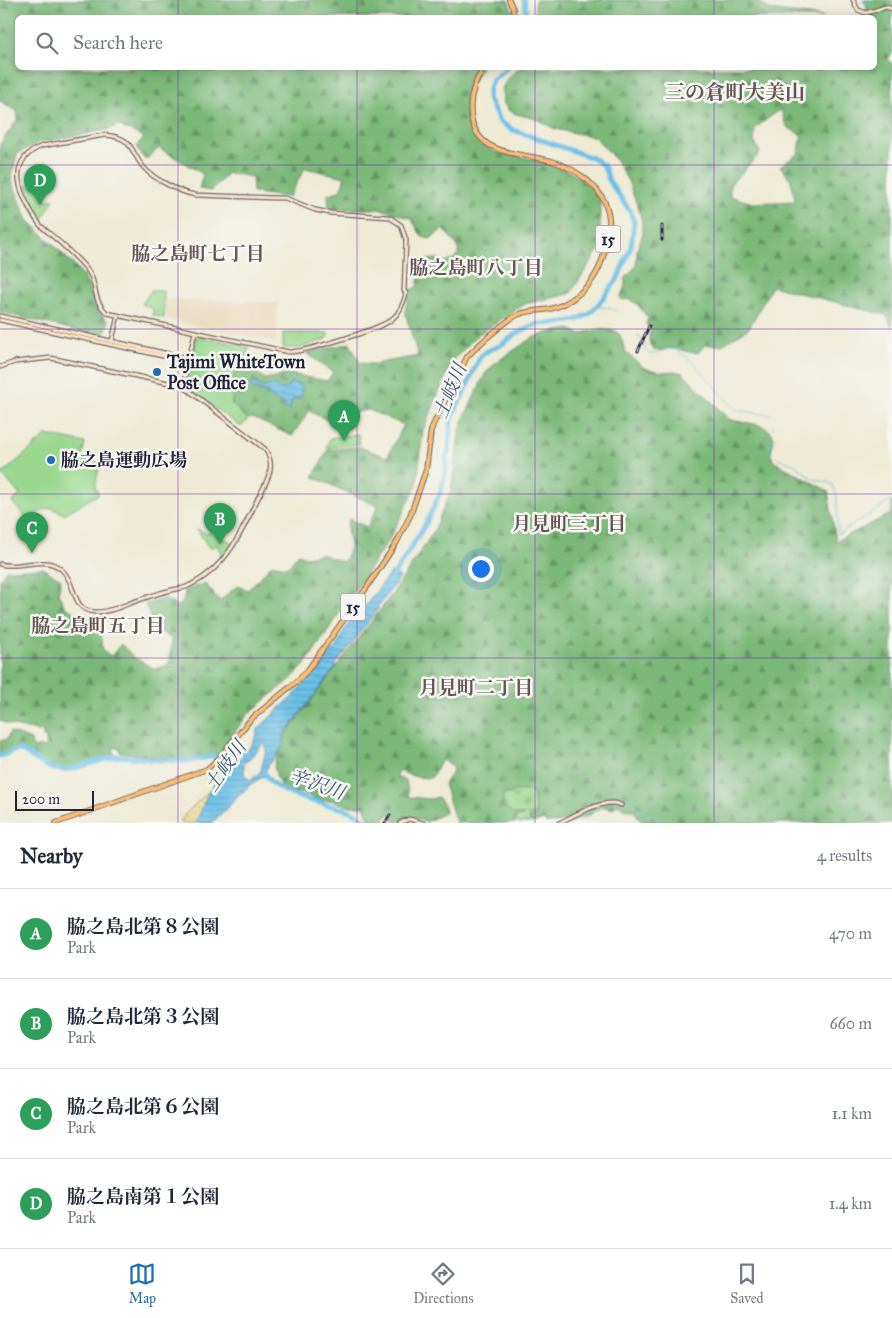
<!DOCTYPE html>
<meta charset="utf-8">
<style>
body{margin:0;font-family:"IM FELL Great Primer","Noto Serif JP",serif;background:#f2f2f3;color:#1f2937}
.scale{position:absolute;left:15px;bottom:12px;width:79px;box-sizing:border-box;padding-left:5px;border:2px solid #22223b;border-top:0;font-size:14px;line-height:18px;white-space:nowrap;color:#22223b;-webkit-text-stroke:4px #f6f6f2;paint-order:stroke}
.you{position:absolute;left:480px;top:568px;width:18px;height:18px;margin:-12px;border:4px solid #fff;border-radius:50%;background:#1a73e8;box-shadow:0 0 0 8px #1a73e833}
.badge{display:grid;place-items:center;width:32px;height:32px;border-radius:50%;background:#1f6fb2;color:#fff;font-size:16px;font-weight:700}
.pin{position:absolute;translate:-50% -41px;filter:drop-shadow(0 1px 2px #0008)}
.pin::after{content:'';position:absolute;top:26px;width:18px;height:15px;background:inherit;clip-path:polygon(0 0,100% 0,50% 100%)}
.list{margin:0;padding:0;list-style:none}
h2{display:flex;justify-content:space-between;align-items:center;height:65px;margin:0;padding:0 20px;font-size:21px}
h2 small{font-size:16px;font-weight:400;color:#747a83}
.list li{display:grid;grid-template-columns:32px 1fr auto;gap:15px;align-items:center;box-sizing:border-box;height:90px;padding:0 20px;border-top:1px solid #e0e1e3}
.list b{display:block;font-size:19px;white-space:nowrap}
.list p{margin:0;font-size:16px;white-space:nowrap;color:#747a83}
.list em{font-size:16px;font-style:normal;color:#747a83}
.icon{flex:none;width:28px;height:28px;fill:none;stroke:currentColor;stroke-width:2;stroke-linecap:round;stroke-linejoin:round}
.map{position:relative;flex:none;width:892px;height:823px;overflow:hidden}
.search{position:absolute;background:#fff;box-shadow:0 2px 12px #0003;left:15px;right:15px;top:15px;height:55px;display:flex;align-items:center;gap:12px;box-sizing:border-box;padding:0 18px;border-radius:8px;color:#747a83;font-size:19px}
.sheet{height:425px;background:#fff}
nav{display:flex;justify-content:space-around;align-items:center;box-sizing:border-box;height:70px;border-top:1px solid #e0e1e3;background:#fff;font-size:14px;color:#747a83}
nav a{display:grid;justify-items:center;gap:2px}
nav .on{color:#1f6fb2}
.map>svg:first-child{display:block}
</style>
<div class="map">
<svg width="892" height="823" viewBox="0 0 892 823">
<defs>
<pattern id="forest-firs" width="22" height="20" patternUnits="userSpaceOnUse" patternTransform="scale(1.25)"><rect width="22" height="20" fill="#7ab878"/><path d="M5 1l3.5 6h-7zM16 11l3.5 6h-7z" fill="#649564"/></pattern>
<pattern id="sand-dots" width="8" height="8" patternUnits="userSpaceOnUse" patternTransform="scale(1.25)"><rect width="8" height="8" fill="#eeda9e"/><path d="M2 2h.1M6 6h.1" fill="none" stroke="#ccbb89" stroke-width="1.8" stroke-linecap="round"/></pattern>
<pattern id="cemetery-stones" width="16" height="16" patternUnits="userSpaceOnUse" patternTransform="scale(1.25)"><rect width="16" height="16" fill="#99d78d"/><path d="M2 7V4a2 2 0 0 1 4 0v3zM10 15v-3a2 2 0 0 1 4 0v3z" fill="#84b87b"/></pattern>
<pattern id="water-rules" width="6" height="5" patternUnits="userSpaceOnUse" patternTransform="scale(1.25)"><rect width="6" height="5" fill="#6ac0e7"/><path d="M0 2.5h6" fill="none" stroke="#579cbc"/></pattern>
</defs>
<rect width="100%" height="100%" fill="#f6f6f2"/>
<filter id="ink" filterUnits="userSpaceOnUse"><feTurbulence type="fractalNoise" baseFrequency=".02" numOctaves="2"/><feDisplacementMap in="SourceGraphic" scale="10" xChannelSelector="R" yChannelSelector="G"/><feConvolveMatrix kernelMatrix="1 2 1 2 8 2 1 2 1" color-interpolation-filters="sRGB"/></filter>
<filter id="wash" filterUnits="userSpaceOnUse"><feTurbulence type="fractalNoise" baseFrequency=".0096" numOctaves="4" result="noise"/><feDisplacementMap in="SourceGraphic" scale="20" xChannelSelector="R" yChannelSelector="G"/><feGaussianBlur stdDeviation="1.12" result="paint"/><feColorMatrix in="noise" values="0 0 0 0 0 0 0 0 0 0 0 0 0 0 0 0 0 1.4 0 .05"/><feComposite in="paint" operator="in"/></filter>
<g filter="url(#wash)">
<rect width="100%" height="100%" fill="#eeead3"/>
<path fill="#e9d9ba" d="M166,299L278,303L276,342L166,319Z"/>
<path fill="#99d78d" stroke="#5e7c64" d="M38,182L50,188L44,195L46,200L54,199L41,222L32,209L21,183L34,187Z
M151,291H164V318L152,315L153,309L142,304Z
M283,333H328L327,339L300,348H283Z
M199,336L249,347L245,365L236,370L232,404L248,419L241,427L187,388L186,386L195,338Z
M358,434L360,444L326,448L330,438Z
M47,435L85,443L81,459L100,463L95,487L99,494L64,514L52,508L43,510L28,520L12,502L20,495L2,474Z
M197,529L208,534L209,531L233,543L223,558L217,545L209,548Z"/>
<path fill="url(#forest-firs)" stroke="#4e6d5a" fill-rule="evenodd" d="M0,0H508L512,10V17L18,18V68H482C477,76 469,85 466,95C461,117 475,141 495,152C539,161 568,161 600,197V248L570,294L525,304L479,334L452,361L423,431L417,485L390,538L304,666L289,681L248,714L219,754L201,759L161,758L120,752L119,748H113L114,755C97,759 66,773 50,767C40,762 31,754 20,749C13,748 7,753 0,754V741L7,739L10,732L31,740L32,746L36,748L38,746L44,748L46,744V738L43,737V732C30,729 9,727 0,720V580L6,570L42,568L61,579L58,593L65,607L85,618H100L103,651L111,656L121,644L135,658L155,669L169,664L172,639L156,629L145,604L164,599L177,606L183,603L185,591L205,583L220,601L237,586L248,590L272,564L287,567L298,554L306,557L320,554L344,562L350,547L347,528L349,519L367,527L378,506L313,477L328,450L360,447L387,457L404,425L369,410L344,414L331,422L309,411L292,436L253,418L248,419L232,404C231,387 229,374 245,365L265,379L290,374L327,381L333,372L306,353L350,343L360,363L373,364L418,356L405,312L410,290L417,287L422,260L438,259L444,262L453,259L459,254L457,245L443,229L430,239L422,237L411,218L381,209H329L328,194L340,191L345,177L305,168L289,197L253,193L252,177L228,173L211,191L199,189L203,174L159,148L145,160L136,147L144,137L118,125L108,130L40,142L17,154L11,179L28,220L83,274L99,313L109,321L103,337L0,312V144L18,119L17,111L0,101Z
M535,0H758L770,10L824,17H535Z
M864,0H892V53L888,59L892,64V326L886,315L772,286L749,328L722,345H705L698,353C687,353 679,348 670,348C663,348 669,349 662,350C647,352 647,337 652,327L646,325L648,318L638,305L630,299L623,300L620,298L625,286V279L636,266L637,250L643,233L641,217L629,183L616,160L595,137L555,129L536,119L516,114L508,110L503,102L502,88L507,79L519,68H874V18L863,17L867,7ZM781,109L786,126L802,136L798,154L780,166L791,180L795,201L752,203L730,196V185L760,153L754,141L755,128Z
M570,329L580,334L599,329L616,331L620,335L626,353L644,368L662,372L675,371L683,373L729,419C744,425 766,420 774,437L771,453L773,461L828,491L836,541L891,514L892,502V823H643L633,810H626L618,804L612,809C597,803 596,814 586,816C581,818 575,817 570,819C561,822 555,823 546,823L544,820L531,823L530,816L536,815V813L532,791H513L512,794H503V806L514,814L523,815L516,817V823H456L444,784L453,771L452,766L442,760L431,778L416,777L398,771L397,778L406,780L409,797L431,799L438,797L445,807V813L426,822L411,817L399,822L391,820L393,816L388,814L382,823H367L369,818L364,806H348L331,800L321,801L305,794L288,791L282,787L277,779L274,766L276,758L284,742V736L393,593L434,531L451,490L459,434L464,418L485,374L495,363L532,338L550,332Z"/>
<path fill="url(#sand-dots)" stroke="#887e6c" d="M210,790L196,823H180L185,814Z"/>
<path fill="url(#cemetery-stones)" stroke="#5e7c64" d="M512,791H532L536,813L527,815L529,816L530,823H518L516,818L524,815L514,814L503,806V794H512Z"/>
<path fill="url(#water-rules)" stroke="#467191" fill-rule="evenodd" d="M254,381L255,384L264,387L271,385L282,389L288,387L289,383L292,382L297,385L302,384L301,398L293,399L291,403L290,410L287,409L284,404L275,400L268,393L251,388V383Z
M391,572L400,577L381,603L378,605V609C363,628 351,646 336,664L335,668L290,727L284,735L283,746L268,766L263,777L251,784L212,823H196C201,812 205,797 212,787C223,771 256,750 258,729L294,695L322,661L337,647L342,634L350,622L353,617L360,613ZM265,742L266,750L261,771L250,780L244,774V764Z"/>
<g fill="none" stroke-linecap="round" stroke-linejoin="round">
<path stroke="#6ac0e7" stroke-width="1" d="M860,0L866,3L875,0
M597,306L604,308L610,307L616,311
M638,335L644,343L646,351L649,354C658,355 664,348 672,349C690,352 722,397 736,410L771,415
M417,405L421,409L430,411L439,417L452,418
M773,427V428
M770,453L769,449L773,437
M776,457L795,465L813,479L827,482L833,485L837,497L838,534
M839,534L889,502H892
M607,802C627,786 629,801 643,811C649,816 655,816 660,820
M566,823L587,818L595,811L604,806"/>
<path stroke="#6ac0e7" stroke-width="5" d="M524,0L527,18
M392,578L425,525L440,494L446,470V458L449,451L451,421L480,357L487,351L501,345L517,333L537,324L559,323L577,320L589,314L597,306L617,280L631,247L634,222L630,211L609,181L604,166L593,158L513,130L500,122L488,98L489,88L493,80L507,68
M228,753L241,751L248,755
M0,756C7,755 13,749 20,750L50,768L63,770L71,769L118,756L159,760L188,761L216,756
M264,769C268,796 326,803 347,810C356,813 363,818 370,823"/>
</g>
</g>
<g filter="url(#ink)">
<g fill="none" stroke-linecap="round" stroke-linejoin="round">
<defs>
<path id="secondary" d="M853,0L858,10L866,13L886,7L892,9
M105,135C135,138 128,149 144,168C154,179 179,192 195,195L276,198H285L315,210L330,213L389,217L401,225L406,240L404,291L406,293C404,303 400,313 391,320C380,329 304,352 289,352L107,313C92,299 98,289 90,274C82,260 53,237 40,225C22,199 2,162 42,146Z
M0,316L182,357L189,361
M0,320L181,360L188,361
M112,341L118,315
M0,367L15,362L51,358L183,386L265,449C277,466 267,481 258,498C241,534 225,570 186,587C180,589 174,589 168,591C159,593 151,596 142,599C128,603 110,613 95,612C71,611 76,582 62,570C45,554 20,570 0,564
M183,386L195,332
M400,823L409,819L423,823
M559,823C573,816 606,797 621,805"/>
<path id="primary" d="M509,0L513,9L514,18
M56,823L207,769L219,758L251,719L296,682L307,671L365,590L397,542L410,516L426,470L431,431L433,425L467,357C476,347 508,318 520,314C529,310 540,311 550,309C572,304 594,284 601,263C612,231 616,204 587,180C577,172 567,166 555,162C523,152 475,158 471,114C469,97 475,81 484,68"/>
</defs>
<use href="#secondary" stroke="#696870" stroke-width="5.5"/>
<use href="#primary" stroke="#696870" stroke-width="6"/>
<use href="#secondary" stroke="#fee4c6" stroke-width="3"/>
<use href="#primary" stroke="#fdbc70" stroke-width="4"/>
<defs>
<path id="rail" d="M662,226V240
M638,351L649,326
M385,823L390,815"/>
</defs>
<use href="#rail" stroke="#22223b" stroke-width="3"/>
<use href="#rail" stroke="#f6f6f2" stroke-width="1" stroke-dasharray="4" stroke-linecap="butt"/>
</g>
</g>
<path fill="none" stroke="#7b2cbf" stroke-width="1" stroke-opacity="0.55" d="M178,0V18M357,0V18M535,0V18M714,0V18M178,68V823M357,68V823M535,68V823M714,68V823M0,165H892M0,329H892M0,494H892M0,658H892"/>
<g fill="#1f6fb2" stroke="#f6f6f2" stroke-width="2">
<circle cx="157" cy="372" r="5"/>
<circle cx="51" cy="460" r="5"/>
</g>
<g text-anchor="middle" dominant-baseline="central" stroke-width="5" stroke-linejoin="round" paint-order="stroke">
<g fill="#f6f6f2" stroke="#626272" stroke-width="1">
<rect x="595.5" y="225.5" width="25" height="27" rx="4"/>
<rect x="340.5" y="593.5" width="25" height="27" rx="4"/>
</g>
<g font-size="16" font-weight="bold" fill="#22223b">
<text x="608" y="239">15</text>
<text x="353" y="607">15</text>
</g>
<g font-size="18" font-weight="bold" fill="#22223b" stroke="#f6f6f2" text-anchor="start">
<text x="167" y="362">Tajimi WhiteTown<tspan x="167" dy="21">Post Office</tspan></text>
<text x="61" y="460">脇之島運動広場</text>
</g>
<g font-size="19" font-weight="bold" fill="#655455" stroke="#f6f6f2">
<text x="198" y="253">脇之島町七丁目</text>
<text x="476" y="267">脇之島町八丁目</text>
<text x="569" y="523">月見町三丁目</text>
<text x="98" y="625">脇之島町五丁目</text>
<text x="476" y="687">月見町二丁目</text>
</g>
<g font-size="19" font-style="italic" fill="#3b5977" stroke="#f6f6f2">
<text transform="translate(450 391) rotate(-68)">土岐川</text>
<text transform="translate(225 766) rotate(-55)">土岐川</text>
<text transform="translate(317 784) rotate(19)">辛沢川</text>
</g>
<g font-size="20" font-weight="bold" fill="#655455" stroke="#f6f6f2">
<text x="735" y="92">三の倉町大美山</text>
</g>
</g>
</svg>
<div class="scale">200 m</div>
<div class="you"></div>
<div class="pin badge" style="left:344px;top:441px;background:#2e9e5b">A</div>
<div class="pin badge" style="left:220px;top:544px;background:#2e9e5b">B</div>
<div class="pin badge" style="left:32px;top:553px;background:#2e9e5b">C</div>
<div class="pin badge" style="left:40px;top:205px;background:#2e9e5b">D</div>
<div class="search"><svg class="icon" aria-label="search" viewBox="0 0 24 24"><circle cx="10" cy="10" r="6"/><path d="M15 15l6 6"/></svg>Search here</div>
</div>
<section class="sheet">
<h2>Nearby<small>4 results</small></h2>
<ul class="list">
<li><span class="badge" style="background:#2e9e5b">A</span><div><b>脇之島北第８公園</b><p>Park</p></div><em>470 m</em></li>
<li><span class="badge" style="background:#2e9e5b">B</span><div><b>脇之島北第３公園</b><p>Park</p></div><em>660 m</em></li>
<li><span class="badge" style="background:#2e9e5b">C</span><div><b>脇之島北第６公園</b><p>Park</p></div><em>1.1 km</em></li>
<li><span class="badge" style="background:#2e9e5b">D</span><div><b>脇之島南第１公園</b><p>Park</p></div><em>1.4 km</em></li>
</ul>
</section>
<nav>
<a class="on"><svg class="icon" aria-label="map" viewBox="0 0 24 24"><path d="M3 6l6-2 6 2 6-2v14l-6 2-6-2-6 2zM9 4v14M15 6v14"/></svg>Map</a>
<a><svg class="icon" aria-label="directions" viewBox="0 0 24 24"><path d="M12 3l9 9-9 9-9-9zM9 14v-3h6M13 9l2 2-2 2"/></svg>Directions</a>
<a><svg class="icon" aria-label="saved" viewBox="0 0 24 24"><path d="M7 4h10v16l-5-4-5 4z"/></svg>Saved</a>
</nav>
